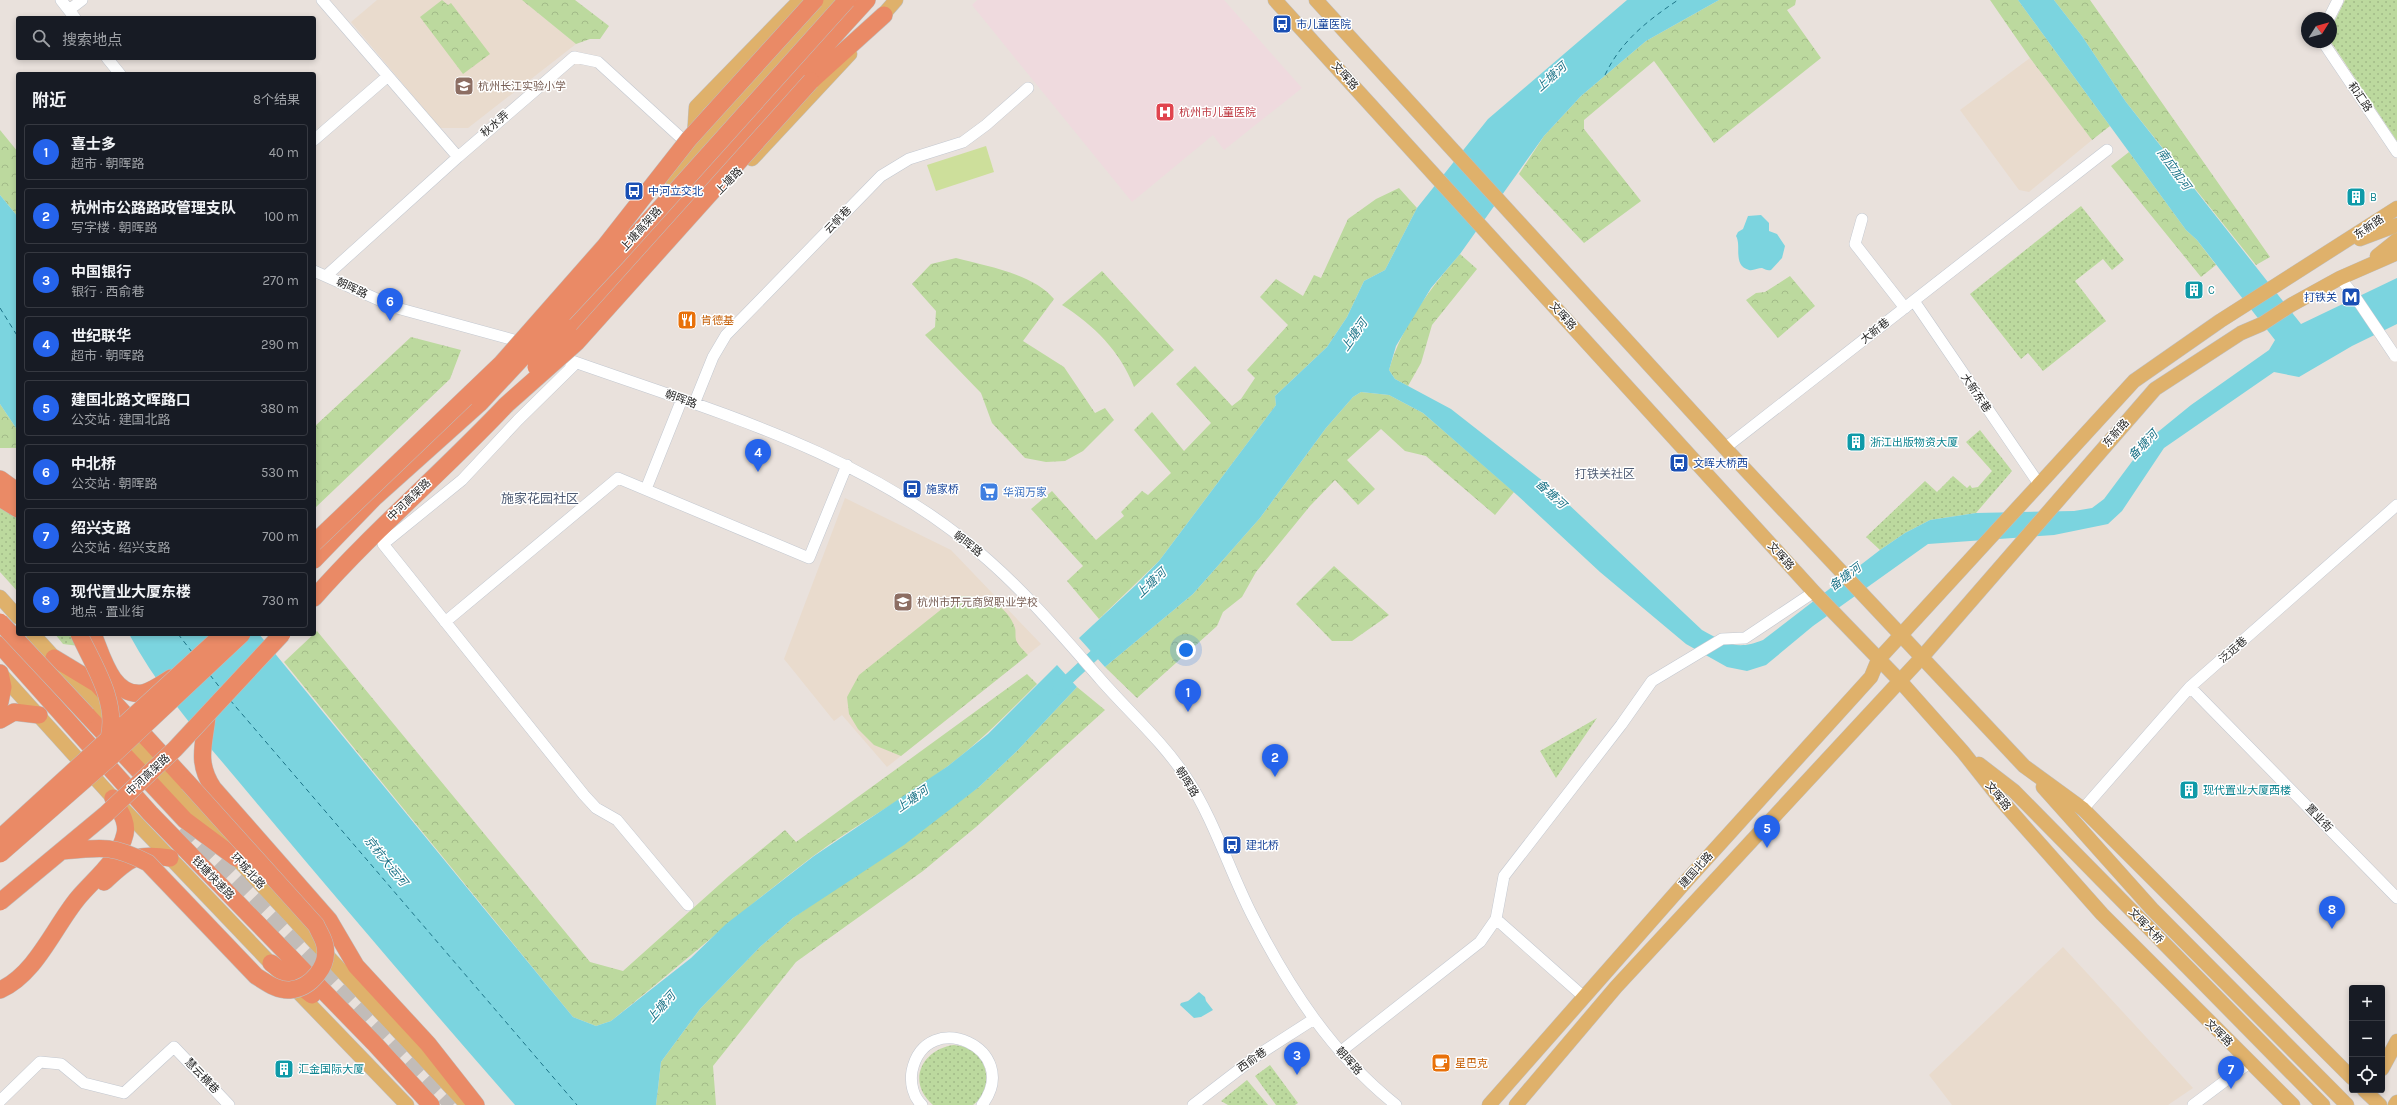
<!DOCTYPE html>
<html lang="zh">
<meta charset="utf-8">
<style>
body{margin:0;font-family:Karla,"Noto Sans SC",sans-serif;background:#20242c;color:#f1f3f6}
.controls{position:absolute;right:12px;bottom:12px;display:grid;overflow:hidden;border-radius:4px;box-shadow:0 2px 6px #0003}
.controls button{width:36px;height:36px;display:grid;place-items:center;padding:0;border:0;border-bottom:1px solid #363941;background:#171b24;color:#f1f3f6;font:20px sans-serif}
.compass{position:absolute;left:2301px;top:12px;width:36px;height:36px;border-radius:50%;background:#171b24;box-shadow:0 2px 6px #0003;rotate:53deg}
.you{position:absolute;left:1186px;top:650px;width:14px;height:14px;margin:-10px;border:3px solid #fff;border-radius:50%;background:#1a73e8;box-shadow:0 0 0 6px #1a73e833}
.badge{display:grid;place-items:center;width:26px;height:26px;border-radius:50%;background:#2563eb;color:#fff;font-size:13px;font-weight:700}
.pin{position:absolute;translate:-50% -33px;filter:drop-shadow(0 1px 2px #0008)}
.pin::after{content:'';position:absolute;top:21px;width:14px;height:12px;background:inherit;clip-path:polygon(0 0,100% 0,50% 100%)}
.list{margin:0;padding:0;list-style:none}
h2{display:flex;justify-content:space-between;align-items:center;height:52px;margin:0;padding:0 16px;font-size:17px}
h2 small{font-size:13px;font-weight:400;color:#9ea1a6}
.list li{display:grid;grid-template-columns:26px 1fr auto;gap:12px;align-items:center;box-sizing:border-box;height:56px;margin:0 8px 8px;padding:0 8px;border:1px solid #363941;border-radius:4px}
.list b{display:block;font-size:15px;white-space:nowrap}
.list p{margin:0;font-size:13px;white-space:nowrap;color:#9ea1a6}
.list em{font-size:13px;font-style:normal;color:#9ea1a6}
.icon{flex:none;width:22px;height:22px;fill:none;stroke:currentColor;stroke-width:2;stroke-linecap:round;stroke-linejoin:round}
.map{position:relative;flex:none;width:2397px;height:1105px;overflow:hidden}
.search{position:absolute;background:#171b24;box-shadow:0 2px 6px #0003;left:16px;top:16px;width:300px;height:44px;display:flex;align-items:center;gap:10px;box-sizing:border-box;padding:0 14px;border-radius:4px;color:#9ea1a6;font-size:15px}
.panel{position:absolute;background:#171b24;box-shadow:0 2px 6px #0003;left:16px;top:72px;width:300px;height:564px;border-radius:4px}
.map>svg:first-child{display:block}
</style>
<div class="map">
<svg width="2397" height="1105" viewBox="0 0 2397 1105">
<defs>
<pattern id="grass-dots" width="8" height="8" patternUnits="userSpaceOnUse"><rect width="8" height="8" fill="#bcd99e"/><path d="M2 2h.1M6 6h.1" fill="none" stroke="#a2ba88" stroke-width="1.8" stroke-linecap="round"/></pattern>
<pattern id="park-crowns" width="20" height="18" patternUnits="userSpaceOnUse"><rect width="20" height="18" fill="#bcd99e"/><path d="M2 6a3 3 0 1 1 6 0M12 15a3 3 0 1 1 6 0" fill="none" stroke="#a2ba88"/></pattern>
</defs>
<rect width="100%" height="100%" fill="#e9e1dc"/>
<path fill="#e9dbcd" d="M377,0H522L576,44L468,128H440L351,22Z
M2030,58L2092,140L2029,192L2019,190L1960,110Z
M845,498L951,550L1041,644L887,767L842,715L834,721L784,659Z
M2063,947L2193,1088L2168,1105H1952L1929,1075Z"/>
<path fill="#efdade" d="M977,0H1224L1302,88L1224,150L1213,135L1132,202L972,5Z"/>
<path fill="url(#grass-dots)" d="M2345,0H2397V141L2331,42V29Z
M2081,206L2124,260L2112,270L2103,259L2075,281L2106,321L2043,371L2028,353L2021,359L1970,294Z
M1980,430L2012,471L1976,513L1930,520L1905,533L1880,550L1866,537L1925,481L1937,492L1953,476L1967,488L1970,485L1972,488L1978,487L1992,471L1966,442Z
M0,501L18,517V592L0,572Z
M55,634H74L79,646L63,644Z
M1597,718L1556,778L1540,751Z
M954,1045C961,1046 968,1047 974,1052C991,1065 990,1093 973,1105H933C906,1082 922,1049 954,1045Z
M1270,1065L1298,1103L1295,1105H1276L1255,1076Z
M1247,1080L1268,1105H1228L1221,1101Z"/>
<path fill="url(#park-crowns)" d="M442,0L448,5L451,3L490,54L463,74L420,17Z
M522,0H575L609,26L600,39H590L576,44Z
M1719,0H1796L1795,5L1787,10L1821,58L1714,143L1654,61L1584,120V129L1641,201L1584,243L1519,174L1544,136L1581,96L1646,41Z
M1990,0H2018L2110,126L2092,140L2030,58Z
M2054,0H2090L2270,257L2256,265L2126,102L2082,36Z
M0,130L18,152V217L0,195Z
M2129,152L2186,230L2197,240L2216,265L2201,277L2111,166Z
M1399,188L1417,208L1385,270L1364,281L1347,317L1327,347L1275,396L1276,405L1159,561L1099,619L1067,581L1083,566L1031,509L1052,491L1096,540L1124,516L1121,512L1142,491L1148,495L1171,473L1134,430L1152,412L1184,451L1211,423L1176,384L1195,366L1232,406L1241,399L1255,378L1247,370L1288,325L1260,297L1276,279L1303,296L1314,275L1321,278L1348,219L1376,199Z
M1460,254L1477,269L1432,325L1421,363L1408,386L1395,379L1389,370C1402,325 1430,289 1460,254Z
M956,258C986,266 1034,274 1054,299L1023,341L1064,367L1095,413L1105,408L1114,420L1083,451L1065,461L1046,462L1025,458L992,423L981,393L925,335L935,327L936,311L912,284L931,264Z
M1102,271L1174,350L1134,387C1120,351 1094,325 1062,305Z
M1790,276L1815,306L1778,338L1746,300L1756,293L1765,292Z
M411,337L461,350L450,379L314,509V427Z
M1361,392L1389,395L1423,413L1514,492L1495,515L1426,456L1405,451L1381,429L1347,460L1375,489L1358,505L1335,480L1310,506L1256,572L1242,597L1223,612L1217,626L1137,698L1105,667L1193,594L1260,518L1326,428L1353,397Z
M0,404L18,431V448H0Z
M1334,566L1389,615L1352,641H1332L1296,604Z
M962,596C984,596 1007,604 1015,628C1016,631 1015,636 1016,640C1018,645 1024,651 1028,655L901,756L874,745L858,729L849,714L847,697L859,675L953,600Z
M317,631L590,962L623,971L729,876L785,830L796,842L1027,674L1037,684C1008,713 980,742 948,766C905,799 856,824 812,857C743,909 679,967 611,1021L596,1026L573,1017L284,662Z
M1077,687L1105,710L976,827L923,871L796,962L713,1066L716,1105H656L661,1062L700,1009L761,946L793,918L979,787L1018,750Z"/>
<path fill="#cddf9b" d="M986,146L994,172L936,191L927,165Z"/>
<path fill="#7bd4df" d="M1627,0H1719L1646,41L1581,96L1544,136L1460,254L1431,288L1396,346L1389,370L1395,379L1451,409L1548,485L1702,630C1726,643 1736,651 1763,640L1880,550L1905,533L1930,520L1976,513L2074,511L2092,508L2104,499L2148,440L2191,405L2269,350L2275,340L2197,240L2186,230L2018,0H2054L2082,36L2126,102L2301,324L2397,278V324L2352,346L2299,377L2274,372L2164,448L2122,511L2108,524L2054,535L1928,544L1813,626L1766,665L1747,671L1727,667L1686,644L1600,572L1517,495L1423,413L1389,395L1361,392L1353,397L1326,428L1260,518L1193,594L1105,667L1079,638L1137,584L1159,561L1276,405L1275,396L1327,347L1347,317L1364,281L1385,270L1417,208L1488,119Z
M0,195L18,217V431L0,404Z
M1761,215L1769,223V231L1777,234L1785,246L1782,258L1771,270C1767,271 1765,269 1762,268C1758,268 1753,271 1749,270C1732,265 1742,246 1736,236L1738,232L1743,229L1748,216Z
M129,634H259L573,1017L596,1026L611,1021L691,958L726,924L814,856L948,766L988,734L1057,665L1077,687L1018,750L979,787L904,845L793,918L761,946L700,1009L661,1062L656,1105H515C429,1007 344,907 260,807C215,752 162,696 129,634Z
M1199,992L1205,997L1206,1001L1213,1010L1201,1017L1194,1018L1180,1005L1181,1003L1188,1001Z"/>
<g fill="none" stroke-linecap="round" stroke-linejoin="round">
<path stroke="#7bd4df" stroke-width="11" d="M1058,689L1105,645"/>
<path stroke="#1d7488" stroke-width="1" stroke-dasharray="5 4" stroke-linecap="butt" d="M1605,75C1621,41 1647,21 1678,0
M0,308L18,337
M178,634L192,652
M210,675L221,689
M230,700L577,1105"/>
<path stroke="#c2bcb8" stroke-width="17" stroke-dasharray="17 8" stroke-linecap="butt" d="M184,826L453,1105"/>
<defs>
<path id="minor" d="M61,0L75,18
M322,0L458,157L574,57L598,62L691,147
M69,10L82,0
M2329,18L2338,0
M2323,42L2397,152
M107,58L120,74
M314,140L388,76
M1862,219L1855,244L1905,308
M314,271L397,308L525,343
M326,276L458,157
M2340,278L2356,298
M1914,301L2039,484
M555,355C705,409 867,451 988,560C1029,596 1065,639 1101,680C1129,712 1162,741 1186,777C1214,819 1229,870 1252,915C1289,988 1332,1054 1396,1105
M576,363L518,420L462,480L383,544L584,795L596,808L617,820L688,905
M694,404L713,357L726,335L881,176L909,159L963,142L986,125L1028,88
M1725,448L2107,150
M646,489L682,399
M445,622L618,478L809,558L847,465
M2190,687L2397,898
M2083,809L2190,687L2397,505
M1496,919L1584,997
M1340,1052L1480,942L1496,919L1504,876L1621,725L1652,681L1722,639L1745,638L1814,592
M0,1101L40,1062L61,1064L84,1083L124,1093L174,1047L229,1105
M922,1105C913,1097 910,1083 912,1071C926,1005 1024,1049 982,1105
M1193,1105L1258,1055L1314,1019
M2193,1105L2249,1063"/>
<path id="major" d="M1275,0L1814,592L1900,681L1963,752L2001,800L2102,914L2293,1105
M1316,0L1725,448L2024,766L2083,809L2352,1078
M876,23L896,0
M694,138L696,107L800,0
M752,159L850,54
M669,177L753,82L831,0
M2360,239L2397,225
M2377,256L2397,240
M0,597L18,617
M33,634L236,858L467,1105
M0,673L113,798L278,971
M1979,764L2014,791L2323,1105
M2043,787L2152,909L2347,1105
M295,989L407,1105
M2382,1069L2397,1041
M2364,1090L2380,1105
M1489,1105L1688,879L1871,677L1878,660L2134,381L2220,321L2397,208
M1516,1105L1616,987L1923,656L2155,389L2241,333L2262,324L2291,305L2340,278L2397,253
M2395,1105L2397,1102"/>
<path id="highway" d="M811,81L884,15
M568,328L867,0
M0,479L18,492
M0,498L18,509
M314,560L374,498L480,403
M314,598C374,530 444,471 506,405
M93,634C102,655 112,698 143,693C152,691 163,683 171,678
M0,645L150,813L374,1043L431,1105
M54,658L97,684L188,783
M0,702L3,687L0,673
M87,715L185,820L236,858
M207,717C204,745 196,762 213,788L329,920L356,966L428,1044L476,1105
M0,720L14,712L39,715
M104,882C129,859 135,852 170,858
M271,963L312,995
M0,990C36,974 54,927 78,898C94,879 119,860 125,834C128,821 119,810 113,798"/>
</defs>
<use href="#minor" stroke="#c3c8d0" stroke-width="12"/>
<use href="#major" stroke="#bebebe" stroke-width="15"/>
<use href="#highway" stroke="#bebebe" stroke-width="18"/>
<use href="#minor" stroke="#fff" stroke-width="11"/>
<use href="#major" stroke="#dfb16b" stroke-width="14"/>
<use href="#highway" stroke="#ea8a66" stroke-width="17"/>
<defs>
<path id="minor-bridge" d="M2356,298L2395,356"/>
<path id="highway-bridge" d="M536,367L568,328
M480,403L618,255L847,0
M506,405L576,343L811,81
M314,543L501,364L605,246L689,139L815,0
M0,622L87,715
M79,634C94,666 118,702 109,738
M0,838L220,637
M63,851C102,847 113,845 148,863L256,976C266,982 277,991 290,990C311,988 329,966 325,946C324,939 319,932 316,925L188,783
M0,854L112,756L242,634
M0,902L106,814L175,749L282,634"/>
</defs>
<use href="#minor-bridge" stroke="#c3c8d0" stroke-width="12" stroke-linecap="butt"/>
<use href="#highway-bridge" stroke="#bebebe" stroke-width="18" stroke-linecap="butt"/>
<use href="#minor-bridge" stroke="#fff" stroke-width="11"/>
<use href="#highway-bridge" stroke="#ea8a66" stroke-width="17"/>
</g>
<defs>
<symbol id="bus-square" viewBox="-11 -11 22 22"><rect x="-9" y="-9" width="18" height="18" rx="4" fill="#1a4fb4" stroke="#fff"/><path d="M-5-6H5V4H4V6H2V4H-2V6H-4V4H-5ZM-3.5-4V0h7V-4ZM-3.5 1.2v1.5H-2V1.2ZM2 1.2v1.5H3.5V1.2Z" fill="#fff"/></symbol>
<symbol id="school-square" viewBox="-11 -11 22 22"><rect x="-9" y="-9" width="18" height="18" rx="4" fill="#8d6e63" stroke="#fff"/><path d="M0-5L7-2L0 1L-7-2ZM-4 1L0 2.5L4 1V4Q0 6-4 4Z" fill="#fff"/></symbol>
<symbol id="hospital-square" viewBox="-11 -11 22 22"><rect x="-9" y="-9" width="18" height="18" rx="4" fill="#e0444e" stroke="#fff"/><path d="M-5-5h3v3.5h4V-5h3V5h-3V1.5h-4V5h-3Z" fill="#fff"/></symbol>
<symbol id="building-square" viewBox="-11 -11 22 22"><rect x="-9" y="-9" width="18" height="18" rx="4" fill="#0f9aa8" stroke="#fff"/><path d="M-4-6H4V6H1V3H-1V6H-4ZM-2.5-4.3h1.7v1.8h-1.7ZM.8-4.3h1.7v1.8H.8ZM-2.5-1h1.7V.8h-1.7ZM.8-1h1.7V.8H.8Z" fill="#fff"/></symbol>
<symbol id="metro-square" viewBox="-11 -11 22 22"><rect x="-9" y="-9" width="18" height="18" rx="4" fill="#1a4fb4" stroke="#fff"/><path d="M-5.5 5V-5H-3L0 0L3-5H5.5V5H3V-.5L0 4L-3-.5V5Z" fill="#fff"/></symbol>
<symbol id="restaurant-square" viewBox="-11 -11 22 22"><rect x="-9" y="-9" width="18" height="18" rx="4" fill="#e8710a" stroke="#fff"/><path d="M-5-6h1v4h1v-4h1v4h1v-4h1v5L-1.5 .5V6h-2V.5L-5-1ZM5-6V6H3V1.5H1.5Q1.5-4 5-6Z" fill="#fff"/></symbol>
<symbol id="supermarket-square" viewBox="-11 -11 22 22"><rect x="-9" y="-9" width="18" height="18" rx="4" fill="#3f7fe0" stroke="#fff"/><path d="M-6-5.5h2.5l.6 2H6L4.5 2H-2.5L-4.4-4H-6ZM-1.5 3.2a1.3 1.3 0 1 0 .1 0ZM3 3.2a1.3 1.3 0 1 0 .1 0Z" fill="#fff"/></symbol>
<symbol id="cafe-square" viewBox="-11 -11 22 22"><rect x="-9" y="-9" width="18" height="18" rx="4" fill="#e8710a" stroke="#fff"/><path d="M-5.5-4.5H6V0H3Q3 3.5 0 3.5H-2.5Q-5.5 3.5-5.5 0ZM3-3.2v2h1.7v-2ZM-6 4.5H4V6H-6Z" fill="#fff"/></symbol>
</defs>
<g fill-rule="evenodd">
<use href="#bus-square" x="1271" y="13" width="22" height="22"/>
<use href="#school-square" x="453" y="75" width="22" height="22"/>
<use href="#hospital-square" x="1154" y="101" width="22" height="22"/>
<use href="#bus-square" x="623" y="180" width="22" height="22"/>
<use href="#building-square" x="2345" y="186" width="22" height="22"/>
<use href="#building-square" x="2183" y="279" width="22" height="22"/>
<use href="#metro-square" x="2340" y="286" width="22" height="22"/>
<use href="#restaurant-square" x="676" y="309" width="22" height="22"/>
<use href="#building-square" x="1845" y="431" width="22" height="22"/>
<use href="#bus-square" x="1668" y="452" width="22" height="22"/>
<use href="#bus-square" x="901" y="478" width="22" height="22"/>
<use href="#supermarket-square" x="978" y="481" width="22" height="22"/>
<use href="#school-square" x="892" y="591" width="22" height="22"/>
<use href="#building-square" x="2178" y="779" width="22" height="22"/>
<use href="#bus-square" x="1221" y="834" width="22" height="22"/>
<use href="#cafe-square" x="1430" y="1052" width="22" height="22"/>
<use href="#building-square" x="273" y="1058" width="22" height="22"/>
</g>
<g text-anchor="middle" dominant-baseline="central" stroke-width="3" stroke-linejoin="round" paint-order="stroke">
<g font-size="11" fill="#164399" stroke="#fff" text-anchor="start">
<text x="1296" y="24">市儿童医院</text>
<text x="648" y="191">中河立交北</text>
<text x="2337" y="297" text-anchor="end">打铁关</text>
<text x="1693" y="463">文晖大桥西</text>
<text x="926" y="489">施家桥</text>
<text x="1246" y="845">建北桥</text>
</g>
<g font-size="11" fill="#282828" stroke="#fff">
<text transform="translate(1345 76) rotate(48)">文晖路</text>
<text transform="translate(2360 97) rotate(56)">和汇路</text>
<text transform="translate(495 124) rotate(-41)">秋水弄</text>
<text transform="translate(729 181) rotate(-45)">上塘路</text>
<text transform="translate(838 220) rotate(-46)">云帆巷</text>
<text transform="translate(2369 227) rotate(-34)">东新路</text>
<text transform="translate(641 229) rotate(-48)">上塘高架路</text>
<text transform="translate(352 288) rotate(25)">朝晖路</text>
<text transform="translate(1563 316) rotate(48)">文晖路</text>
<text transform="translate(1875 331) rotate(-38)">大新巷</text>
<text transform="translate(1976 393) rotate(56)">大新东巷</text>
<text transform="translate(681 399) rotate(20)">朝晖路</text>
<text transform="translate(2116 433) rotate(-49)">东新路</text>
<text transform="translate(409 500) rotate(-44)">中河高架路</text>
<text transform="translate(968 544) rotate(38)">朝晖路</text>
<text transform="translate(1781 556) rotate(48)">文晖路</text>
<text transform="translate(2233 650) rotate(-41)">泛远巷</text>
<text transform="translate(148 775) rotate(-43)">中河高架路</text>
<text transform="translate(1187 782) rotate(58)">朝晖路</text>
<text transform="translate(1998 796) rotate(51)">文晖路</text>
<text transform="translate(2319 818) rotate(46)">置业街</text>
<text transform="translate(1696 870) rotate(-48)">建国北路</text>
<text transform="translate(248 871) rotate(47)">环城北路</text>
<text transform="translate(213 878) rotate(46)">钱塘快速路</text>
<text transform="translate(2146 926) rotate(46)">文晖大桥</text>
<text transform="translate(2219 1033) rotate(45)">文晖路</text>
<text transform="translate(1252 1060) rotate(-35)">西俞巷</text>
<text transform="translate(1349 1061) rotate(48)">朝晖路</text>
<text transform="translate(202 1076) rotate(46)">慧云横巷</text>
</g>
<g font-size="11" fill="#785e54" stroke="#fff" text-anchor="start">
<text x="478" y="86">杭州长江实验小学</text>
<text x="917" y="602">杭州市开元商贸职业学校</text>
</g>
<g font-size="11" fill="#be3a42" stroke="#fff" text-anchor="start">
<text x="1179" y="112">杭州市儿童医院</text>
</g>
<g font-size="11" fill="#0d838f" stroke="#fff" text-anchor="start">
<text x="2370" y="197">B</text>
<text x="2208" y="290">C</text>
<text x="1870" y="442">浙江出版物资大厦</text>
<text x="2203" y="790">现代置业大厦西楼</text>
<text x="298" y="1069">汇金国际大厦</text>
</g>
<g font-size="11" fill="#c56008" stroke="#fff" text-anchor="start">
<text x="701" y="320">肯德基</text>
<text x="1455" y="1063">星巴克</text>
</g>
<g font-size="11" fill="#366cbe" stroke="#fff" text-anchor="start">
<text x="1003" y="492">华润万家</text>
</g>
<g font-size="12" font-style="italic" fill="#1d7488" stroke="#fff">
<text transform="translate(1551 77) rotate(-42)">上塘河</text>
<text transform="translate(2174 169) rotate(54)">南应加河</text>
<text transform="translate(1354 335) rotate(-55)">上塘河</text>
<text transform="translate(2143 445) rotate(-46)">备塘河</text>
<text transform="translate(1551 494) rotate(43)">备塘河</text>
<text transform="translate(1845 577) rotate(-37)">备塘河</text>
<text transform="translate(1151 583) rotate(-43)">上塘河</text>
<text transform="translate(912 799) rotate(-35)">上塘河</text>
<text transform="translate(386 861) rotate(51)">京杭大运河</text>
<text transform="translate(661 1007) rotate(-48)">上塘河</text>
</g>
<g font-size="12" fill="#4e5b73" stroke="#fff">
<text x="1605" y="474">打铁关社区</text>
</g>
<g font-size="13" fill="#4e5b73" stroke="#fff">
<text x="540" y="498">施家花园社区</text>
</g>
</g>
</svg>
<div class="controls">
<button>+</button>
<button>−</button>
<button><svg class="icon" aria-label="locate" viewBox="0 0 24 24"><circle cx="12" cy="12" r="6"/><path d="M12 2v4M12 18v4M2 12h4M18 12h4"/></svg></button>
</div>
<svg class="compass" viewBox="-18 -18 36 36"><path d="M0-13l5 13h-10z" fill="#e53935"/><path d="M0 13l5-13h-10z" fill="#9ea1a6"/></svg>
<div class="you"></div>
<div class="pin badge" style="left:1188px;top:712px">1</div>
<div class="pin badge" style="left:1275px;top:777px">2</div>
<div class="pin badge" style="left:1297px;top:1075px">3</div>
<div class="pin badge" style="left:758px;top:472px">4</div>
<div class="pin badge" style="left:1767px;top:848px">5</div>
<div class="pin badge" style="left:390px;top:321px">6</div>
<div class="pin badge" style="left:2231px;top:1089px">7</div>
<div class="pin badge" style="left:2332px;top:929px">8</div>
<div class="search"><svg class="icon" aria-label="search" viewBox="0 0 24 24"><circle cx="10" cy="10" r="6"/><path d="M15 15l6 6"/></svg>搜索地点</div>
<section class="panel">
<h2>附近<small>8个结果</small></h2>
<ul class="list">
<li><span class="badge">1</span><div><b>喜士多</b><p>超市 · 朝晖路</p></div><em>40 m</em></li>
<li><span class="badge">2</span><div><b>杭州市公路路政管理支队</b><p>写字楼 · 朝晖路</p></div><em>100 m</em></li>
<li><span class="badge">3</span><div><b>中国银行</b><p>银行 · 西俞巷</p></div><em>270 m</em></li>
<li><span class="badge">4</span><div><b>世纪联华</b><p>超市 · 朝晖路</p></div><em>290 m</em></li>
<li><span class="badge">5</span><div><b>建国北路文晖路口</b><p>公交站 · 建国北路</p></div><em>380 m</em></li>
<li><span class="badge">6</span><div><b>中北桥</b><p>公交站 · 朝晖路</p></div><em>530 m</em></li>
<li><span class="badge">7</span><div><b>绍兴支路</b><p>公交站 · 绍兴支路</p></div><em>700 m</em></li>
<li><span class="badge">8</span><div><b>现代置业大厦东楼</b><p>地点 · 置业街</p></div><em>730 m</em></li>
</ul>
</section>
</div>
